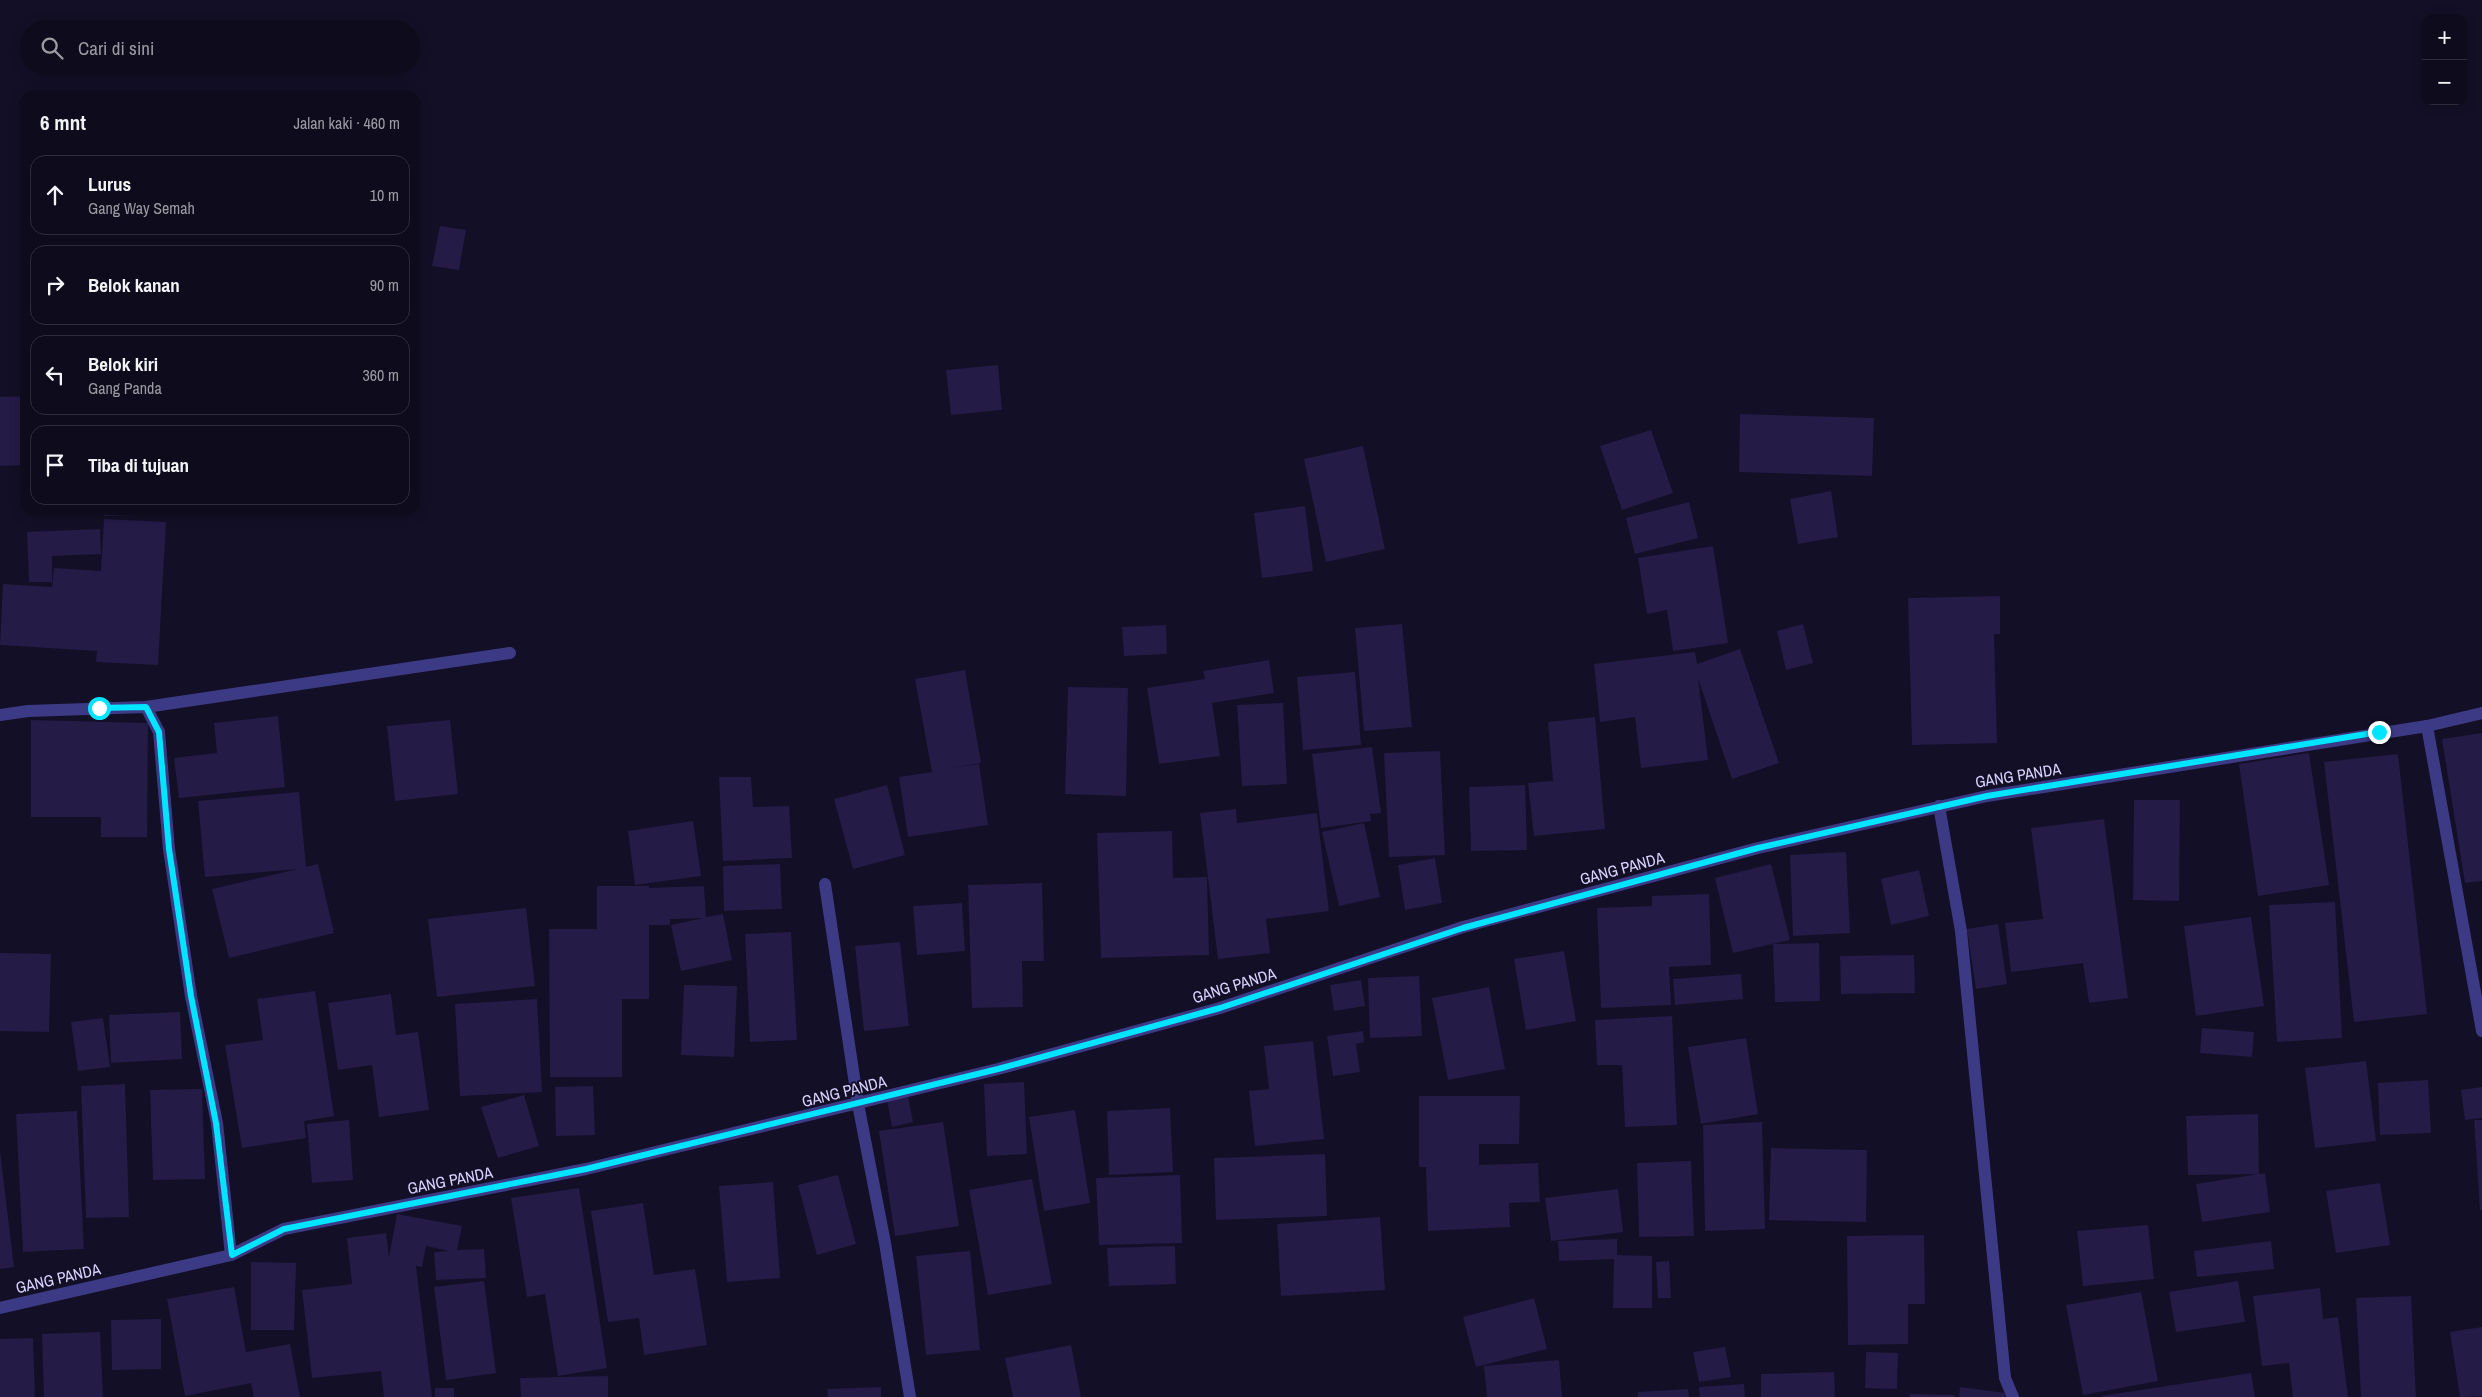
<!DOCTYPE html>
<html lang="id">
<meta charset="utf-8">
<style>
body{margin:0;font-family:"Archivo Narrow",sans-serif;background:#171425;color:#f1f3f6}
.controls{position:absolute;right:15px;top:15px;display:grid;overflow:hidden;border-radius:10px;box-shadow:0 2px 12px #0003}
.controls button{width:45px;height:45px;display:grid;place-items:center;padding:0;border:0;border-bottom:1px solid #2e2b3b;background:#0e0b1c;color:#f1f3f6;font:25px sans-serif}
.stop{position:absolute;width:15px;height:15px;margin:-11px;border:4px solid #00e5ff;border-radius:50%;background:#fff}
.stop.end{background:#00e5ff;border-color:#fff;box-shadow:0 1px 5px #0008}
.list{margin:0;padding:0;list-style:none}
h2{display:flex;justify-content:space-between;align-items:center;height:65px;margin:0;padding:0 20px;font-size:21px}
h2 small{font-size:16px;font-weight:400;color:#9b9ba3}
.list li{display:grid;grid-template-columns:32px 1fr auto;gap:15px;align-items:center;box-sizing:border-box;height:80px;margin:0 10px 10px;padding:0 10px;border:1px solid #2e2b3b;border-radius:15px}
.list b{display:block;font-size:19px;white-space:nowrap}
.list p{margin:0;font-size:16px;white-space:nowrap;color:#9b9ba3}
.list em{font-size:16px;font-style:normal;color:#9b9ba3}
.icon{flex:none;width:28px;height:28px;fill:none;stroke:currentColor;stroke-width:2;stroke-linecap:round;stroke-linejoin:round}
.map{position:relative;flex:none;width:2482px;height:1397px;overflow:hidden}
.search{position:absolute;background:#0e0b1c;box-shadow:0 2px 12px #0003;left:20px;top:20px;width:400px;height:55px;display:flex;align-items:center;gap:12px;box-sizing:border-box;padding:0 18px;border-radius:28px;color:#9b9ba3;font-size:19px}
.panel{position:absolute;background:#0e0b1c;box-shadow:0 2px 12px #0003;left:20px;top:90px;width:400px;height:425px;border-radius:15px}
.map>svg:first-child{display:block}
</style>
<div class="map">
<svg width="2482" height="1397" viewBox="0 0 2482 1397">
<rect width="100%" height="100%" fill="#130f26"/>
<path fill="#241b47" d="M440,226L466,230L459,270L432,266Z
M998,365L1002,410L951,415L946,370Z
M25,396V465L0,466V397Z
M1740,414L1874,418L1872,476L1739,472Z
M1651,430L1673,493L1622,510L1600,446Z
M1363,446L1385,549L1326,562L1304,459Z
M1831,491L1838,537L1798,544L1790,499Z
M1689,502L1698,538L1635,554L1626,518Z
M1305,506L1313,571L1262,578L1254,513Z
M104,510H137V515L104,516Z
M104,519L166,522L158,665L96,662L97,651L0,645L3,584L52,587L54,568L101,571Z
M100,529L101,554L52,556V582H29L27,532Z
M1713,546L1728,643L1673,651L1667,610L1647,614L1638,558Z
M2000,596V634H1994L1997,743L1912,745L1908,598Z
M1402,624L1412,727L1364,731L1355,628Z
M1803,624L1813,663L1786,670L1777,631Z
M1166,625L1167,654L1124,656L1122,627Z
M1740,649L1779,763L1732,779L1698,678L1708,760L1641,768L1635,717L1600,722L1594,664L1695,652L1697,664Z
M1269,660L1274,693L1212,703L1220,756L1159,764L1147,688L1205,679L1203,671Z
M965,670L981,763L952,768L979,764L988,825L908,837L899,777L932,772L915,679Z
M1355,672L1361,745L1303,750L1297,677Z
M1068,687L1128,688L1126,796L1065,794Z
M1283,703L1287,784L1242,786L1237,705Z
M278,716L285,787L179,798L174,758L217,753L214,723Z
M1595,717L1605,829L1534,836L1528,783L1553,781L1548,722Z
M31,720L148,723L147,837H101V817H31Z
M450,720L458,794L395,801L387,726Z
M2482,733V881L2465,883L2442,739Z
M1372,747L1381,813L1370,814L1371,821L1321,828L1312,754Z
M1440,751L1445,855L1389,857L1384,753Z
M2309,753L2329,885L2258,896L2239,764Z
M2398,754L2427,1014L2354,1022L2324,762Z
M719,777H751L753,807L789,806L792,858L723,861Z
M887,785L905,855L853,869L834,799Z
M1525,785L1527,850L1471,851L1469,787Z
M299,792L306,867L318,864L334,933L229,958L212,889L298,869L205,877L198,801Z
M2134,800H2180L2179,901L2133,900Z
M1236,809L1237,823L1317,813L1329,911L1266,919L1270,953L1218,959L1200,813Z
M2104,819L2128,998L2089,1003L2083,963L2011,972L2005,923L2043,919L2031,828Z
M693,821L701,876L635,885L628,831Z
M1364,823L1380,897L1339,906L1322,832Z
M1172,831L1173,878L1207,877L1209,955L1101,958L1097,833Z
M1846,852L1850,933L1793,936L1790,855Z
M1435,858L1442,903L1405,910L1398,865Z
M780,864L782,909L724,911L723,866Z
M1771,864L1790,940L1733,953L1715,878Z
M1919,870L1929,916L1891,925L1881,879Z
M1042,883L1044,961H1022L1023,1007L972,1008L968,885Z
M597,886H649V888L704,886L706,917L723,914L732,960L681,971L671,925L703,918L670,919V925H649V999H622V1077H550L549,929H597Z
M1709,894L1711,965L1669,967L1671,1005L1601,1008L1597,908L1652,906V896Z
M2335,902L2342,1038L2277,1042L2269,905Z
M962,903L965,951L917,955L913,906Z
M526,908L535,986L437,997L428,919Z
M2251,917L2264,1006L2196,1016L2184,926Z
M1998,924L2007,984L1976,989L1967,929Z
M791,932L797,1040L750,1042L745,934Z
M900,942L909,1026L864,1031L855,946Z
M1819,943L1820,1001L1775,1002L1773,944Z
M1564,951L1576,1021L1526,1030L1514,959Z
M0,953L51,954L49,1032L0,1031Z
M1914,955L1915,993L1841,994L1840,956Z
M1741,974L1743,999L1675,1005L1673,979Z
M1419,976L1422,1036L1370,1038L1368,978Z
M1361,980L1365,1006L1334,1011L1330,985Z
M684,985L737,986L734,1057L681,1055Z
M1489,987L1505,1069L1448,1080L1432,998Z
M315,991L334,1116L304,1121L306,1138L242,1148L225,1045L263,1040L257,999Z
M391,994L396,1035L418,1032L429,1110L379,1117L372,1065L338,1070L328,1003Z
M537,999L542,1092L460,1096L455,1004Z
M180,1012L182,1059L111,1063L109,1015Z
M1672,1016L1677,1125L1625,1127L1622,1065H1597L1595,1020Z
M103,1018L110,1067L78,1071L71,1022Z
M2202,1028L2254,1032L2252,1057L2200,1053Z
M1363,1031L1364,1042L1356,1044L1360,1072L1333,1076L1327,1036Z
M1746,1038L1758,1114L1701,1124L1688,1047Z
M1313,1041L1324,1139L1255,1146L1249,1091L1269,1089L1264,1046Z
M2366,1061L2376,1141L2315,1148L2305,1068Z
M2428,1080L2431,1133L2380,1135L2378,1083Z
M1024,1082L1027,1154L987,1156L984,1084Z
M125,1084L129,1217L86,1218L81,1086Z
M593,1086L595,1135L556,1136L555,1087Z
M2482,1087V1118L2465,1120L2461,1090Z
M202,1089L205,1179L153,1180L150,1090Z
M524,1095L539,1146L498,1158L481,1107Z
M908,1096L913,1122L892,1127L887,1100Z
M1419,1096H1520L1519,1144H1479V1165L1538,1163L1540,1202L1509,1203L1510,1227L1428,1231L1426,1167H1419Z
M1170,1108L1173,1172L1109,1175L1107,1111Z
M1075,1110L1090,1203L1044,1211L1029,1117Z
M77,1111L84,1249L23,1252L16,1114Z
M2258,1114L2259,1174L2188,1175L2186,1116Z
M349,1120L353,1180L312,1183L307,1124Z
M2474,1120H2482V1210H2480Z
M943,1122L959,1226L895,1236L879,1131Z
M1762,1122L1765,1229L1705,1231L1703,1125Z
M1771,1148L1867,1150L1866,1222L1769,1220Z
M0,1151L14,1267L0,1269Z
M1325,1154L1327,1216L1216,1220L1214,1158Z
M1691,1161L1694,1236L1639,1237L1637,1163Z
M2265,1173L2270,1212L2202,1222L2196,1184Z
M838,1175L856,1244L817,1255L798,1185Z
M1180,1175L1182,1243L1099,1245L1096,1178Z
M1032,1179L1052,1284L988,1295L969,1190Z
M773,1182L780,1278L727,1282L719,1186Z
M2380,1183L2390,1245L2336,1253L2326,1191Z
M579,1188L607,1368L558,1376L545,1294L527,1297L511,1198Z
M1618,1189L1623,1232L1551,1241L1545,1198Z
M643,1203L654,1275L695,1269L707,1345L644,1355L639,1318L608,1322L591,1211Z
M397,1214L462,1226L457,1250L484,1249L486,1278L436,1280L434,1252L449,1251L426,1246L422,1267L416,1266L432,1397H384L381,1371L312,1378L302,1290L352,1284L347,1238L386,1233L389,1257Z
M1380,1217L1385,1290L1281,1296L1277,1224Z
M2148,1225L2154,1279L2083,1286L2077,1231Z
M1924,1235L1925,1304H1908V1344L1848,1345L1847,1236Z
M1617,1239V1255L1652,1256V1308H1613L1614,1259L1559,1261L1558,1241Z
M2271,1241L2274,1269L2197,1277L2194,1251Z
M1175,1246L1176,1284L1109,1286L1107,1248Z
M970,1251L980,1350L926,1355L916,1256Z
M1669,1261L1671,1298H1658L1656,1262Z
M251,1262L296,1263L294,1330H251Z
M484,1281L496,1373L446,1380L434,1287Z
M2238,1281L2245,1322L2176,1332L2169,1292Z
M234,1287L246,1352L290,1344L300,1397H254L251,1383L185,1396L167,1299Z
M2320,1288L2323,1319L2338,1317L2348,1397H2293L2289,1363L2262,1366L2253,1296Z
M2141,1292L2158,1381L2083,1395L2066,1305Z
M2411,1296L2416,1397H2361L2356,1298Z
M1534,1298L1547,1349L1476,1367L1463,1317Z
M161,1319V1369L112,1370L111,1320Z
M2482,1327V1396L2460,1397L2450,1332Z
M100,1332L103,1397H44L42,1334Z
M33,1338L35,1397H0V1339Z
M1071,1345L1081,1397H1013L1005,1358Z
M1725,1347L1731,1377L1699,1382L1693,1352Z
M1866,1352L1898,1353L1897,1389L1865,1388Z
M1559,1360L1562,1397H1487L1484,1366Z
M1834,1372L1835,1397H1761V1374Z
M2251,1373L2255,1397H2102V1396Z
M608,1376V1397H521L520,1378Z
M1744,1384L1745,1397H1700L1699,1387Z
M881,1387V1397H828L827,1389Z
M1960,1387L2005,1393V1397H1959Z
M435,1388H454V1397H435Z
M1688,1389L1689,1397H1638V1392Z
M1910,1394L1955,1395V1397H1910Z"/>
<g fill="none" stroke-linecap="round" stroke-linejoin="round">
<path stroke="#3d3a85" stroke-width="12" d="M2427,726L2482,1031"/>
<path stroke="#3d3a85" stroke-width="12" d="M146,707L159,732L169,849L191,996L217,1123L231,1255
M0,715L28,711L146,707L510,653
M1939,806L1961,931L2005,1378L2013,1397
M825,884L858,1104L885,1243L910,1397
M0,1308L231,1255L284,1229L586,1169L998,1069L1220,1008L1463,927L1758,848L1987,796L2427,726L2482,713"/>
</g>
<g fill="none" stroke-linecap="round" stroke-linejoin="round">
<path stroke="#00e5ff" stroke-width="6" d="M99,708L146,707L159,732L169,849L191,996L216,1123L232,1255L284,1229L586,1169L998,1069L1220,1008L1463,928L1758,848L1987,796L2379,732"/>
</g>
<g text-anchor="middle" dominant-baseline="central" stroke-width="4" stroke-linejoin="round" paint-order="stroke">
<g font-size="16" fill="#d9d4ff" stroke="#130f26">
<text transform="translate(2018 775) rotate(-9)">GANG PANDA</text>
<text transform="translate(1622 868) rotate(-15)">GANG PANDA</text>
<text transform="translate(1234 985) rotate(-17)">GANG PANDA</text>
<text transform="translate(844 1091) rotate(-14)">GANG PANDA</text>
<text transform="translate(450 1180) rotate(-11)">GANG PANDA</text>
<text transform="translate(58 1278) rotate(-13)">GANG PANDA</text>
</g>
</g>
</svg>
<div class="controls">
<button>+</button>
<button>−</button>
</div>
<div class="stop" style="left:99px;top:708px"></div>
<div class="stop end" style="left:2379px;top:732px"></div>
<div class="search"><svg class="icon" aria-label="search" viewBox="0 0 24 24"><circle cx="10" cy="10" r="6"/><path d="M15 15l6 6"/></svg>Cari di sini</div>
<section class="panel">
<h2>6 mnt<small>Jalan kaki · 460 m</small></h2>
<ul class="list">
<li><svg class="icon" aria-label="ahead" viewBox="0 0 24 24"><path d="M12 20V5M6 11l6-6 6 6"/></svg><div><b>Lurus</b><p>Gang Way Semah</p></div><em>10 m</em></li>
<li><svg class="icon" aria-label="right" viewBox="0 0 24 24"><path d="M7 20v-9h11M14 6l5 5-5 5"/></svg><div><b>Belok kanan</b></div><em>90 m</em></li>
<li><svg class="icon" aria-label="left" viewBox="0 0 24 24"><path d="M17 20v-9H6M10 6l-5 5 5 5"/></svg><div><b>Belok kiri</b><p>Gang Panda</p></div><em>360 m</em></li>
<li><svg class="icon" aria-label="arrive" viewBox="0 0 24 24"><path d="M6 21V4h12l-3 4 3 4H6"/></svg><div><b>Tiba di tujuan</b></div></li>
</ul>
</section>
</div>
